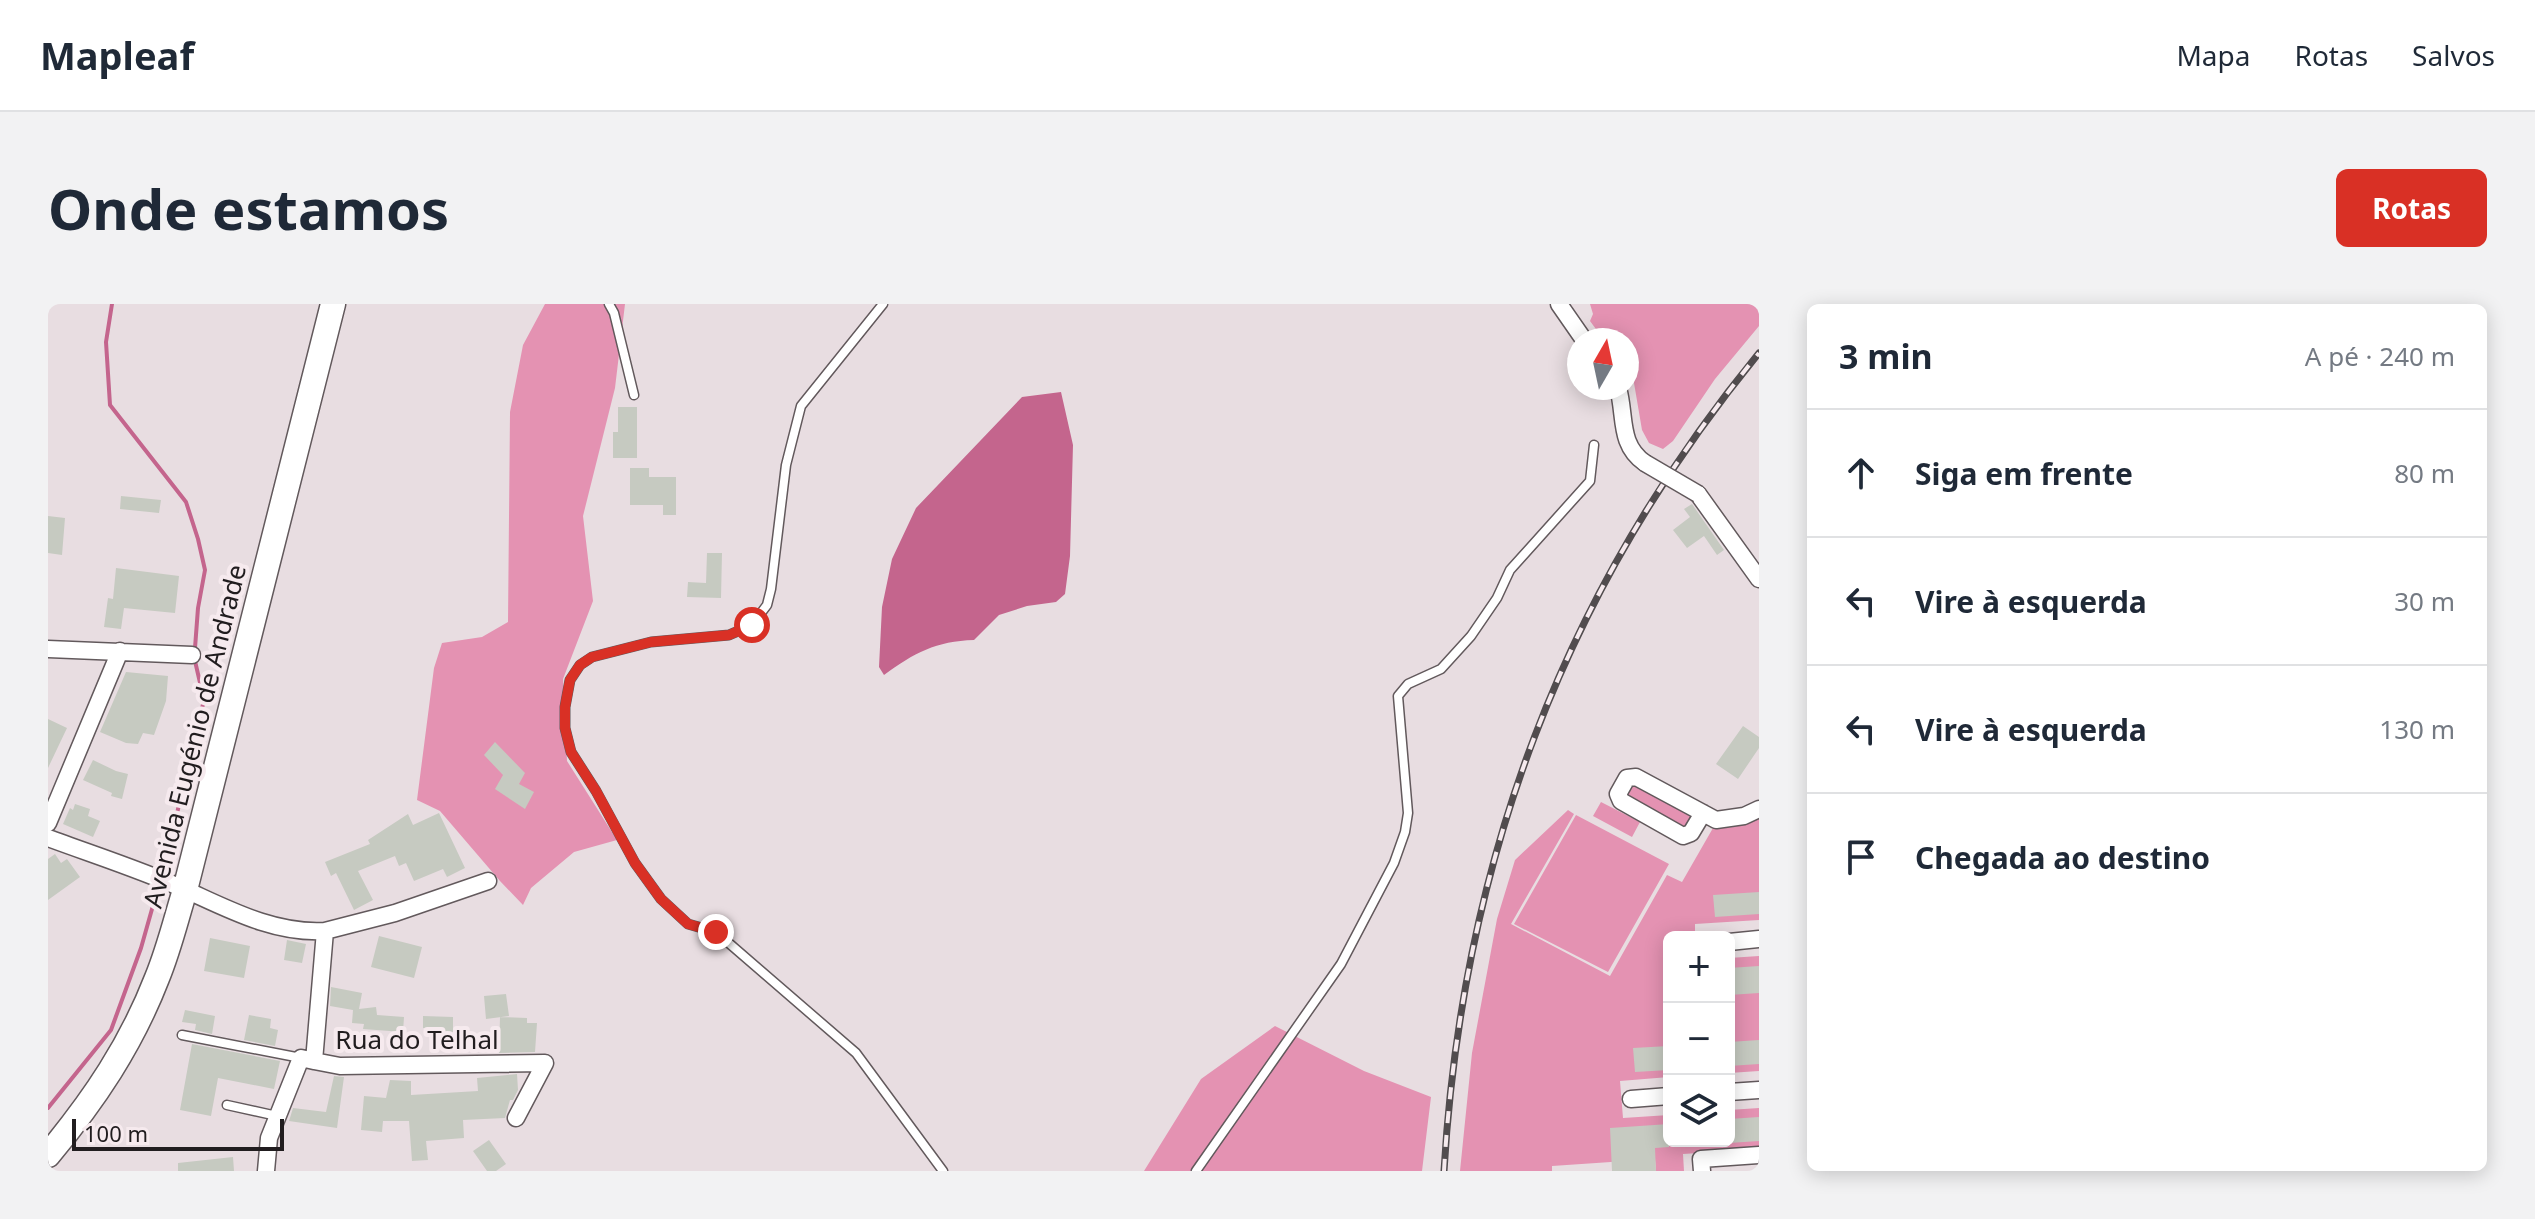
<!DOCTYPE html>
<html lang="pt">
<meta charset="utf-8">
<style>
body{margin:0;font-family:"Noto Sans",sans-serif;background:#f2f2f3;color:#1f2937}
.controls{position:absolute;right:24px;bottom:24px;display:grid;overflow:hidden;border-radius:12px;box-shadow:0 4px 20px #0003}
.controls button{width:72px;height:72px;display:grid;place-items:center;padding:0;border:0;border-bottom:2px solid #e0e1e3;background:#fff;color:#1f2937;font:40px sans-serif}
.compass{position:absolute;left:1519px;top:24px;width:72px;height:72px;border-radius:50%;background:#fff;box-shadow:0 4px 20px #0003;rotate:9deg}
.scale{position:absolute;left:24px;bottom:20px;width:212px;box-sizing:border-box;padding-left:8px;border:4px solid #211d1f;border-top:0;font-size:22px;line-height:28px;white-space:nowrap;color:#211d1f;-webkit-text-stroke:6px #f6eaee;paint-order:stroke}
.stop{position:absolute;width:24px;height:24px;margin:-18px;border:6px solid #d93025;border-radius:50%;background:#fff}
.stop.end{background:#d93025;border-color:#fff;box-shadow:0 2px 8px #0008}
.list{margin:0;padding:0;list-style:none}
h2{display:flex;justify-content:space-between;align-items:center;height:104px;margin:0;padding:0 32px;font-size:34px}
h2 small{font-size:26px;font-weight:400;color:#747a83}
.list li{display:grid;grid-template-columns:52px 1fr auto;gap:24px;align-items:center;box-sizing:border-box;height:128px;padding:0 32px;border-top:2px solid #e0e1e3}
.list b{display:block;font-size:30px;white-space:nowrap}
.list em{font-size:26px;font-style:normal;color:#747a83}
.icon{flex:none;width:44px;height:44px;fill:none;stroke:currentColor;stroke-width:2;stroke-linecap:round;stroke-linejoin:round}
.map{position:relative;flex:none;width:1711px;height:867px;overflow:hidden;border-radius:12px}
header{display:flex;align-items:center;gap:48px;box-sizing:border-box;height:112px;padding:0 40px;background:#fff;border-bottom:2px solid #e0e1e3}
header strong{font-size:38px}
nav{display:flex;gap:44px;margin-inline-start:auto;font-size:28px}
.intro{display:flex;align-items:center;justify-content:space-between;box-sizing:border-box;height:192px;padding:0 48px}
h1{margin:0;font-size:56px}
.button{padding:20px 36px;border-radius:12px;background:#d93025;color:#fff;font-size:28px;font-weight:700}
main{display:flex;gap:48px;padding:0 48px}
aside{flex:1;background:#fff;border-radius:12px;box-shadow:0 4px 20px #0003}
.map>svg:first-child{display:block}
</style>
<header>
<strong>Mapleaf</strong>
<nav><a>Mapa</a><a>Rotas</a><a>Salvos</a></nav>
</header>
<div class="intro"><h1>Onde estamos</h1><a class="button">Rotas</a></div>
<main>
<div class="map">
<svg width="1711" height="867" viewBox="0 0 1711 867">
<rect width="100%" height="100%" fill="#e8dde1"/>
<path fill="#e492b2" d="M497,0H577L567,84L535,212L545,297L515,375L519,457L569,536L526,548L483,584L475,601L452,577L392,507L369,496L386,364L394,339L434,333L460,318L462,108L475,41Z
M1542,0H1711V22L1667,75L1625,137L1615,145L1601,139L1594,126L1586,79L1579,69V36H1556L1542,17L1545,10Z
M1587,480L1644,511L1638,524L1580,494V488Z
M1553,498L1592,518L1584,533L1545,512Z
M1520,506L1526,510L1463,620L1562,672L1619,571L1634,578L1665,524L1686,523L1711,513V616L1647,620V633H1621V773L1572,777L1575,814L1621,811V837H1681V806L1711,804V845L1635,850L1636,867H1608L1607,855L1504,862V867H1412L1424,749L1449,615L1467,556Z
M1528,511L1621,560L1560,668L1466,620Z
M1711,652V767L1681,769V654Z
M1227,722L1316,767L1383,793L1374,867H1096L1153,775Z"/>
<path fill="#c4658d" d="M1013,88L1025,141L1022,252L1017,290L1008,298L979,302L951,311L926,336C888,337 866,349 836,371L831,363L834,303L844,255L868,204L974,93Z"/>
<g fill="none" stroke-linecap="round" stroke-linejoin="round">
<path stroke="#c4658d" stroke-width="4" d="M64,0L58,38L62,101L138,198L150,235L157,266L150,304L147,344
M121,543L156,396L147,357
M0,804L63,726L93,644L106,598"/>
</g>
<path fill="#c6cac1" d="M570,103H589V154H565V128H570Z
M582,164H601V173H628V211H615V201H582Z
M73,192L113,196L111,209L72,205Z
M1644,200L1676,246L1669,251L1656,232L1639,244L1625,226L1642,213L1636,205Z
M0,212L17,214L14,251L0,249Z
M659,249H674L673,294L639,293L640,278L658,279Z
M68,264L131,272L127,309L76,304L73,325L56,323L60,294L65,295Z
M78,368L120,372L118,397L106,431L95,429L90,440L78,439L52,428Z
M0,415L19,424L0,464Z
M1695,422L1711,433V444L1690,475L1668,460Z
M447,438L477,469L471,480L486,488L477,505L447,485L455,471L436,451Z
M45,456L68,467L80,470L74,495L63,492L64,489L35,476Z
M27,500L42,505L40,512L52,517L45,533L15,520L22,504L25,506Z
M391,509L417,564L399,573L395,565L366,577L358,559L351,562L347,552L310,567L325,596L306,606L288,569L283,572L277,558L322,540L320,536L360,510L365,521Z
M7,550L13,559L19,555L32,573L0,596V555Z
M1711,588V610L1667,613L1665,591Z
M331,632L374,643L366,674L323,663Z
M162,634L202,642L196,674L156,667Z
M239,636L258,640L254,659L236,656Z
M1711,662V689L1681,691V664Z
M283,683L314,689L311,705L328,703L329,711L356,713L355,728L315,725L316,720L304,719L305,706L282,702Z
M458,690L461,712L438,715L436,692Z
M137,706L167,712L164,730L147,726L148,720L134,718Z
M201,711L223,715L222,724L230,726L227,742L196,736Z
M375,712L405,713V729L387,728V724H375Z
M452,713L479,714V719H489L487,748L451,749Z
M1711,736V760L1681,762V738Z
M144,740L232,757L226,785L170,774L163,812L132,806Z
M1621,742V766L1587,768L1585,744Z
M469,770L470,786L465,796H462L457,814L415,816L416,834L378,837L380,856L364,857L361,817H335L334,828L313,826L316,792L338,794L342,776L363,777V791L430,787L429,774Z
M286,772L296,773L289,824L241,817L245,804L278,808Z
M1711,813V837L1681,839V815Z
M1621,820V843L1607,844L1608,867H1564L1562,824Z
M441,836L458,860L448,867H439L425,847Z
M185,853L186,867H130V859Z"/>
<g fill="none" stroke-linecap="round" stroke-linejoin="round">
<defs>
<path id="service" d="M561,0L566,9L586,91
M835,0L753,102L738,161L723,285L719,301L704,321L681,331L603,338L544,353L532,361L522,376L517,403V424L523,448L548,487L587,559L613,595L640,620L668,628L808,749L895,867
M134,731L253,754
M179,801L229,812
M1148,867L1293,660L1346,559L1357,528L1360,509L1350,392L1360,380L1393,365L1423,332L1449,294L1462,266L1542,177L1546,141"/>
<path id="minor" d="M1511,0L1536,36
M1570,84C1578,112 1570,140 1597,159
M1650,190L1711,275
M0,345L144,351
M1655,509L1643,529L1635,532L1573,497L1570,490L1579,474L1588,473L1668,516L1696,512L1711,505
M0,519L72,347
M0,534C46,551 93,566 138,586C182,606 227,630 277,627L266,757L292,762L497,759L468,814
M277,627L347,609L440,577
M1681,638L1711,635
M1681,788L1711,786
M1583,795L1621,792
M218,867L221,834L253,754L266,757
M1654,867L1653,855L1711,851"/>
<path id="secondary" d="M0,851C46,796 83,741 109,674C121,645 128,615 137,586L285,0"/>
</defs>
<use href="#service" stroke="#62595c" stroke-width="11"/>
<use href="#minor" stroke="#62595c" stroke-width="19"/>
<use href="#secondary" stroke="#62595c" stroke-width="27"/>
<use href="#service" stroke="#fff" stroke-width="8"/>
<use href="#minor" stroke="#fff" stroke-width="16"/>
<use href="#secondary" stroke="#fff" stroke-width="24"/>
<defs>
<path id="rail" d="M1396,867C1414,559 1515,288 1711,49"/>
</defs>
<use href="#rail" stroke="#514c4e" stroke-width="7"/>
<use href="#rail" stroke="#f6eaee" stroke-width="4" stroke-dasharray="12" stroke-linecap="butt"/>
<defs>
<path id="minor-bridge" d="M1597,159L1650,190"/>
</defs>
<use href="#minor-bridge" stroke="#62595c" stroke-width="19" stroke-linecap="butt"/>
<use href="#minor-bridge" stroke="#fff" stroke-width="16"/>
</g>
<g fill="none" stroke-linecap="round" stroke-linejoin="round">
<path stroke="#d93025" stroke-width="10" d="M668,628L640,620L613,595L587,559L548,487L523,448L517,424V403L522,376L532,361L544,353L603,338L681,331L704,321"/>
</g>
<g text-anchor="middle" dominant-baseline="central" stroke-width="8" stroke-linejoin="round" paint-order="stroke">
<g font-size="26" fill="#211d1f" stroke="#f6eaee">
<text transform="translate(146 432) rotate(-76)">Avenida Eugénio de Andrade</text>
<text x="369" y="735">Rua do Telhal</text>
</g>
</g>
</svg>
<div class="controls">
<button>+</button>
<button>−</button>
<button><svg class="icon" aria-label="layers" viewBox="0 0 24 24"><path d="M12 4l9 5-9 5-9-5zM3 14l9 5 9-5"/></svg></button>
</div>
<svg class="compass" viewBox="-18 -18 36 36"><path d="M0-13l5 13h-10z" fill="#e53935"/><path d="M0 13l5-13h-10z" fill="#747a83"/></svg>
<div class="scale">100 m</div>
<div class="stop" style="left:704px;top:321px"></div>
<div class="stop end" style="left:668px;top:628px"></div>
</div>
<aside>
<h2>3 min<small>A pé · 240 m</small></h2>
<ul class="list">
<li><svg class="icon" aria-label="ahead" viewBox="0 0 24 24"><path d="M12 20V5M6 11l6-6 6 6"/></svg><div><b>Siga em frente</b></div><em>80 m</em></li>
<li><svg class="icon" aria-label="left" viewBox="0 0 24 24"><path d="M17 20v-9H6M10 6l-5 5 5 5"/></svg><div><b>Vire à esquerda</b></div><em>30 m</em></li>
<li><svg class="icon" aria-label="left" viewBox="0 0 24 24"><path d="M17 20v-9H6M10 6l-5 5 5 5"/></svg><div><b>Vire à esquerda</b></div><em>130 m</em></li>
<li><svg class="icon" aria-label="arrive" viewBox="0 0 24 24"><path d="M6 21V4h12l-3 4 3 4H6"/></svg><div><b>Chegada ao destino</b></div></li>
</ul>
</aside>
</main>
